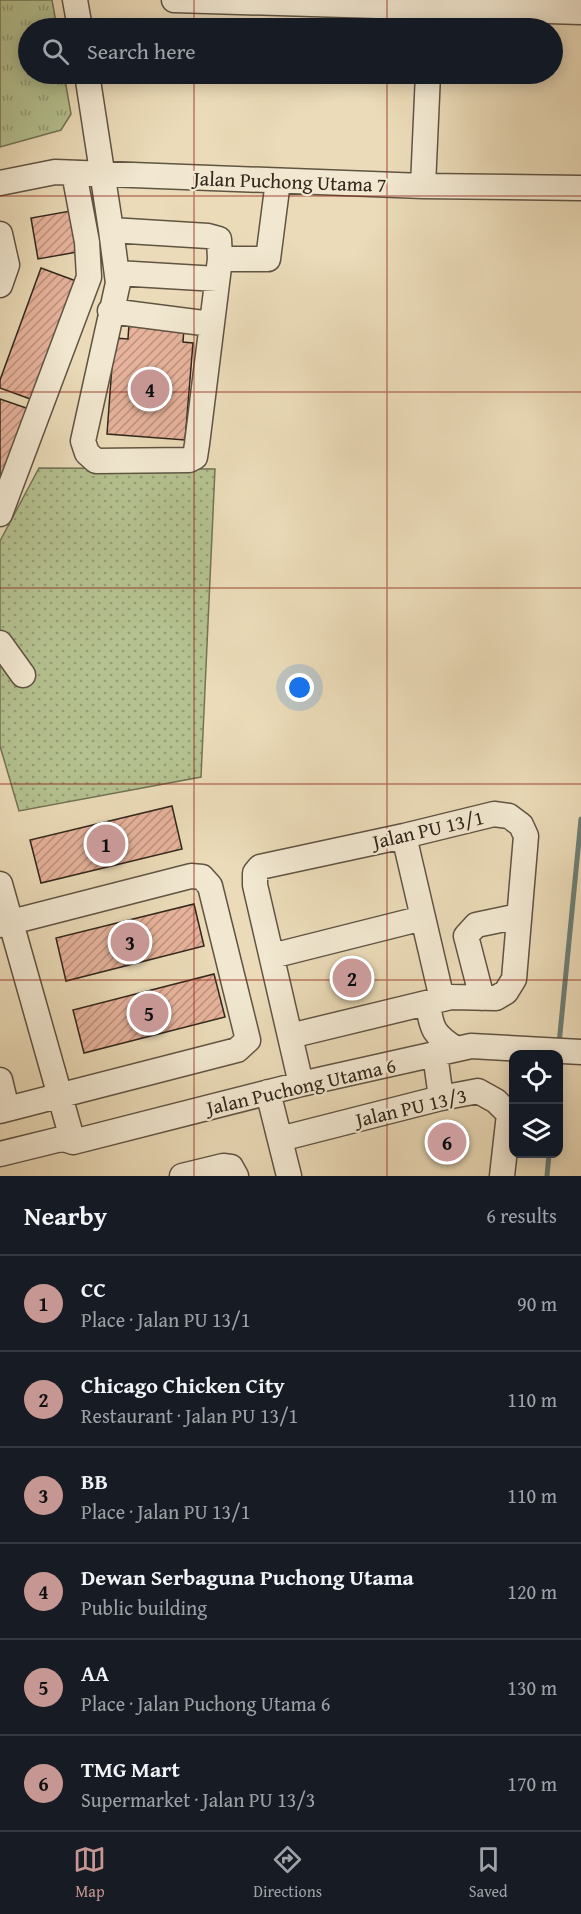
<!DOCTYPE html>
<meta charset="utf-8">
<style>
body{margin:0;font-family:"Gentium Book Plus",serif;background:#20242c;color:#f1f3f6}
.controls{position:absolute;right:18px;bottom:18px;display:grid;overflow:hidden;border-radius:12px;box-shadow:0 3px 15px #0003}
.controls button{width:54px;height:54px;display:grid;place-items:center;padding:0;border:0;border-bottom:2px solid #363941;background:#171b24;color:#f1f3f6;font:30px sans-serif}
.you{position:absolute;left:300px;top:688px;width:21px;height:21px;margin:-15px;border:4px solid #fff;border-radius:50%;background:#1a73e8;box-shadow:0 0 0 9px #1a73e833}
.badge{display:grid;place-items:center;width:39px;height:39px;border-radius:50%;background:#c59692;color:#111;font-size:20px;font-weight:700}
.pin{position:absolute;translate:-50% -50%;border:3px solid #fff;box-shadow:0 2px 6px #0006}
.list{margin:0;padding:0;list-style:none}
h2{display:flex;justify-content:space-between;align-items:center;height:78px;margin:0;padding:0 24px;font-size:26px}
h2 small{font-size:20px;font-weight:400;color:#9ea1a6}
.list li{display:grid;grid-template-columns:39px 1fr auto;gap:18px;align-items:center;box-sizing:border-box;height:96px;padding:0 24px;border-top:2px solid #363941}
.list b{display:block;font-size:22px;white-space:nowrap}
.list p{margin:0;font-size:20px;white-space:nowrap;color:#9ea1a6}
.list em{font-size:20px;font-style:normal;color:#9ea1a6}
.icon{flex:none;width:33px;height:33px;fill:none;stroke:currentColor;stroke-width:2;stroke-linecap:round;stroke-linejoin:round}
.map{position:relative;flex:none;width:581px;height:1176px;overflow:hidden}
.search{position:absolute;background:#171b24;box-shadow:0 3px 15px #0003;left:18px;right:18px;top:18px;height:66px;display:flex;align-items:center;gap:15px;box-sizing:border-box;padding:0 21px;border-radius:33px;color:#9ea1a6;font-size:22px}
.sheet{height:654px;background:#171b24}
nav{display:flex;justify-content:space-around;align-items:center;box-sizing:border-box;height:84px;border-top:2px solid #363941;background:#171b24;font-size:16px;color:#9ea1a6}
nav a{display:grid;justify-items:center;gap:3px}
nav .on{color:#c59692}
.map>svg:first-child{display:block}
</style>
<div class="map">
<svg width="581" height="1176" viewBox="0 0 581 1176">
<defs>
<pattern id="grass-tufts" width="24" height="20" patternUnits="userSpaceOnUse" patternTransform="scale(1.5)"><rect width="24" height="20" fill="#b5c190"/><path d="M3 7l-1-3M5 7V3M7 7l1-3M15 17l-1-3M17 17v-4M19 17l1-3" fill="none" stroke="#949d75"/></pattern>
<pattern id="park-dots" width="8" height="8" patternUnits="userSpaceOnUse" patternTransform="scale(1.5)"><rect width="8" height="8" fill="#b5c190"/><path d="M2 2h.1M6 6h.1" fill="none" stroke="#949d75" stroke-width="1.8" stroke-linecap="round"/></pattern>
<pattern id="building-hatch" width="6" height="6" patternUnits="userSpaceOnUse" patternTransform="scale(1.5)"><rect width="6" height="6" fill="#e7b39c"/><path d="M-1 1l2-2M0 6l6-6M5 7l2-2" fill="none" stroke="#bc927e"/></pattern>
</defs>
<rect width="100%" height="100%" fill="#ebdbb8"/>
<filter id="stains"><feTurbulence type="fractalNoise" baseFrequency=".00333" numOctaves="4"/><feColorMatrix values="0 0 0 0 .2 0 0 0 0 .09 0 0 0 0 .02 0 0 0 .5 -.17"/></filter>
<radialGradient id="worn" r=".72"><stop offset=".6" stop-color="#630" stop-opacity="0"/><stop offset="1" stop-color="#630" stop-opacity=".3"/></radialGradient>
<path fill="url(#grass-tufts)" stroke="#737456" stroke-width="1.5" d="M0,0H52L57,28H28V74H64L71,114L61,130L0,147Z"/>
<path fill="url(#park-dots)" stroke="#737456" stroke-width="1.5" d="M39,468L215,469L201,777L19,811L0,746V541Z"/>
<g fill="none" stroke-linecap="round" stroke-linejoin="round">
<path stroke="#6f8076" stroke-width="5" d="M559,1044L581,819
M547,1176L549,1154"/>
</g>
<path fill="url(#building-hatch)" stroke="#31271c" stroke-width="1.5" d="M236,74H400V78Z
M76,210L83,251L38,259L31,218Z
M41,268L76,281L33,400L0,388V380Z
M129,324L184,328L183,342L193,343L185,440L107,434L114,338L128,339Z
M0,399L32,410L0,501Z
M172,806L182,849L41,883L30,840Z
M194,904L204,946L66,981L56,938Z
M214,974L225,1017L84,1053L73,1010Z"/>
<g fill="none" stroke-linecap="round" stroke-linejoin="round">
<defs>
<path id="minor" d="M75,0L80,28
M174,0L581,12
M87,74L111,230L118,283L83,441L87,453L96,461L189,460L195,457L197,444L220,259L219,239L208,236L111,230
M0,183L55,172L423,186L581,188
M423,186L428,74
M0,234L7,265L0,285
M220,259H268L278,181
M117,273L217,279
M110,311L211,324
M0,514L89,277L87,242L74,173
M0,643L23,675
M404,836L442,999
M0,884L73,1142
M0,925L191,876L202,877L210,886L248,1040L237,1050L0,1111
M272,956L423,918
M482,998L466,936L476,925L519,916
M428,1003C431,1029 434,1035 456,1049
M290,1036L451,997L496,998L506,992L514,979L526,836L521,825L509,816L494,814L404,836L260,867L255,873V885L301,1084
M435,1054L441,1098
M0,1080L7,1109
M268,1092L289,1176
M280,1139L441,1098L478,1091L496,1101L509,1114L502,1176
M0,1154L57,1140L64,1139L73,1142L301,1084L471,1046L581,1052
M182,1176L223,1166L231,1167L236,1176"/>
</defs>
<use href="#minor" stroke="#605443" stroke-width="27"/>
<use href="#minor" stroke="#f2e8d1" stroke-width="24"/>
</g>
<path fill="none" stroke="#8f2418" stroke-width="1.5" stroke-opacity="0.55" d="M194,0V28M387,0V28M194,74V1176M387,74V1176M0,196H581M0,392H581M0,588H581M0,784H581M0,980H581"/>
<g text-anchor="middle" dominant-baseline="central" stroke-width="4.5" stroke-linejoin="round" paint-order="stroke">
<g font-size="20" fill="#31271c" stroke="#f2e8d1">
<text transform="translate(290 181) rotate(2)">Jalan Puchong Utama 7</text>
<text transform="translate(428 829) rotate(-13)">Jalan PU 13/1</text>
<text transform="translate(301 1086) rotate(-13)">Jalan Puchong Utama 6</text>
<text transform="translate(411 1107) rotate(-13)">Jalan PU 13/3</text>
</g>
</g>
<rect width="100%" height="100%" filter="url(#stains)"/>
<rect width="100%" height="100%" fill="url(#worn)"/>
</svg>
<div class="controls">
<button><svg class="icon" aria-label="locate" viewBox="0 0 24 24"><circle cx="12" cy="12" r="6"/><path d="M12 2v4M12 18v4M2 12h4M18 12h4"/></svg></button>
<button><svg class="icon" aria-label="layers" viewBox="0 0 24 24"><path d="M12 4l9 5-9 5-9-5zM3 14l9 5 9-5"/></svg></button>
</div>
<div class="you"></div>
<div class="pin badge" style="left:106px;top:844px">1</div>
<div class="pin badge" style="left:352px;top:978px">2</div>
<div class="pin badge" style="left:130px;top:942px">3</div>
<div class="pin badge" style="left:150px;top:389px">4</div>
<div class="pin badge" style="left:149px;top:1013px">5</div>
<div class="pin badge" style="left:447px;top:1142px">6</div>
<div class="search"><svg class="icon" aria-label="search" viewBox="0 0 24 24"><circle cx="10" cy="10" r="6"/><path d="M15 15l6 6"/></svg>Search here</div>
</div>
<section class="sheet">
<h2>Nearby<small>6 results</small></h2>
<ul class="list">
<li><span class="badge">1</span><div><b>CC</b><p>Place · Jalan PU 13/1</p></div><em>90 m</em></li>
<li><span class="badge">2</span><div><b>Chicago Chicken City</b><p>Restaurant · Jalan PU 13/1</p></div><em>110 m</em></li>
<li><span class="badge">3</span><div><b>BB</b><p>Place · Jalan PU 13/1</p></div><em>110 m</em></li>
<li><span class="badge">4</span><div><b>Dewan Serbaguna Puchong Utama</b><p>Public building</p></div><em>120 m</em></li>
<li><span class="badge">5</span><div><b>AA</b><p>Place · Jalan Puchong Utama 6</p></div><em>130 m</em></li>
<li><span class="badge">6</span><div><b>TMG Mart</b><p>Supermarket · Jalan PU 13/3</p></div><em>170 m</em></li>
</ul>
</section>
<nav>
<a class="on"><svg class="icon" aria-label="map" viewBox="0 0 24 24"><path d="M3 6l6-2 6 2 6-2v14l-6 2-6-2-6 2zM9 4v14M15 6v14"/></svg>Map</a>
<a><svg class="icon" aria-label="directions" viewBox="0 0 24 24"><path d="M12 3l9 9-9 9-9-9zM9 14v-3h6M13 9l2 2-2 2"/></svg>Directions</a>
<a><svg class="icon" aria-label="saved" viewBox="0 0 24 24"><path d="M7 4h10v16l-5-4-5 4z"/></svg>Saved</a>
</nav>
